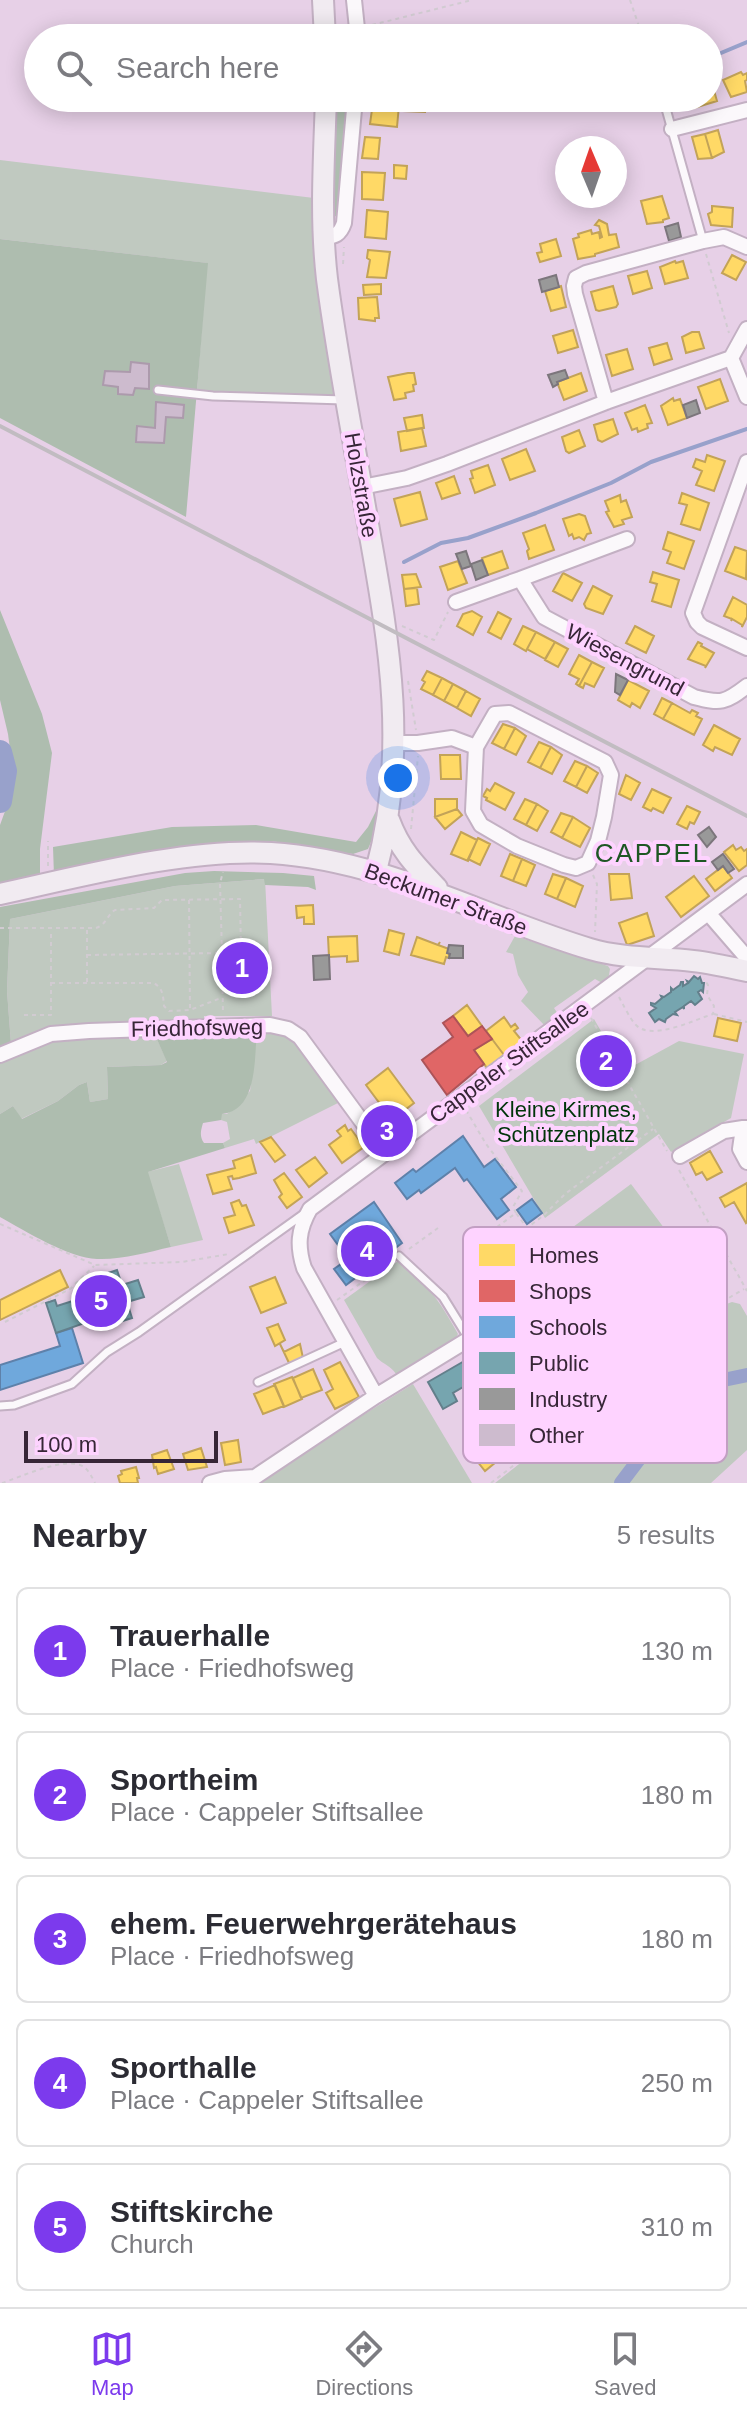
<!DOCTYPE html>
<meta charset="utf-8">
<style>
body{margin:0;font-family:Helvetica,sans-serif;background:#f2f2f3;color:#2b2b33}
.compass{position:absolute;left:555px;top:136px;width:72px;height:72px;border-radius:50%;background:#fff;box-shadow:0 4px 20px #0003;rotate:358deg}
.scale{position:absolute;left:24px;bottom:20px;width:194px;box-sizing:border-box;padding-left:8px;border:4px solid #372637;border-top:0;font-size:22px;line-height:28px;white-space:nowrap;color:#372637;-webkit-text-stroke:6px #fed3ff;paint-order:stroke}
.you{position:absolute;left:398px;top:778px;width:28px;height:28px;margin:-20px;border:6px solid #fff;border-radius:50%;background:#1a73e8;box-shadow:0 0 0 12px #1a73e833}
.badge{display:grid;place-items:center;width:52px;height:52px;border-radius:50%;background:#7c3aed;color:#fff;font-size:26px;font-weight:700}
.pin{position:absolute;translate:-50% -50%;border:4px solid #fff;box-shadow:0 2px 8px #0006}
.list{margin:0;padding:0;list-style:none}
h2{display:flex;justify-content:space-between;align-items:center;height:104px;margin:0;padding:0 32px;font-size:34px}
h2 small{font-size:26px;font-weight:400;color:#7c7c81}
.list li{display:grid;grid-template-columns:52px 1fr auto;gap:24px;align-items:center;box-sizing:border-box;height:128px;margin:0 16px 16px;padding:0 16px;border:2px solid #e1e1e2;border-radius:12px}
.list b{display:block;font-size:30px;white-space:nowrap}
.list p{margin:0;font-size:26px;white-space:nowrap;color:#7c7c81}
.list em{font-size:26px;font-style:normal;color:#7c7c81}
.icon{flex:none;width:44px;height:44px;fill:none;stroke:currentColor;stroke-width:2;stroke-linecap:round;stroke-linejoin:round}
.map{position:relative;flex:none;width:747px;height:1483px;overflow:hidden}
.search{position:absolute;background:#fff;box-shadow:0 4px 20px #0003;left:24px;right:24px;top:24px;height:88px;display:flex;align-items:center;gap:20px;box-sizing:border-box;padding:0 28px;border-radius:44px;color:#7c7c81;font-size:30px}
.sheet{height:824px;background:#fff}
nav{display:flex;justify-content:space-around;align-items:center;box-sizing:border-box;height:112px;border-top:2px solid #e1e1e2;background:#fff;font-size:22px;color:#7c7c81}
nav a{display:grid;justify-items:center;gap:4px}
nav .on{color:#7c3aed}
.map>svg:first-child{display:block}
</style>
<div class="map">
<svg width="747" height="1483" viewBox="0 0 747 1483">
<rect width="100%" height="100%" fill="#e7d0e7"/>
<path fill="#c0c9c0" d="M0,160L314,198L338,396H278L197,390L207,263L0,239Z
M265,879L272,1016H204V1021L71,1025L50,1028L11,1044L7,991L10,919L175,886Z
M515,936L608,966L610,969L608,981L604,984L595,979L554,1008L560,1017L546,1027L521,1001L528,992L518,975L513,954L506,952Z
M594,1019L624,1071L679,1041L744,1054L731,1118L671,1152L659,1134L545,1218L479,1106Z
M257,1032L279,1033L295,1043L338,1103L256,1144L254,1139L225,1148L223,1143L230,1139L227,1122L221,1120V1114H227L250,1091Z
M155,1035L167,1061L161,1065L107,1067L108,1099L90,1102L87,1082L79,1085L58,1101L21,1119L13,1106L0,1114V1062L52,1042L88,1037Z
M179,1164L203,1240L171,1247L147,1172Z
M631,1184L710,1289L555,1404L476,1299Z
M398,1261C429,1285 439,1300 458,1334L455,1339L396,1374C391,1366 383,1364 377,1358L344,1300Z
M732,1302L740,1304L747,1316V1450L711,1483H495L687,1332L721,1306Z
M413,1384L472,1483H262L271,1472Z"/>
<path fill="#aebdaf" d="M335,98H348L337,215L333,218L329,198Z
M0,239L208,263L186,517L0,418Z
M0,610L42,714L52,753L40,849V879L0,887V825L8,803L13,772L8,734L0,700Z
M382,799L376,830L368,849L353,854L271,841L172,851L54,876L53,847L172,827L256,825L356,842L368,827Z
M214,871L283,873L314,876L316,890L308,887L265,885L264,879L175,886L10,919L7,991L11,1044L0,1049V907L185,873Z
M257,1032C254,1059 258,1110 222,1114L221,1120L203,1123C201,1130 199,1136 204,1143H223L225,1148L148,1172L171,1247C148,1252 122,1260 97,1259C69,1258 25,1231 0,1217V1114L13,1106L22,1119L58,1101L79,1085L87,1082L90,1102L108,1099L107,1067L161,1065L167,1062L155,1035Z"/>
<path fill="#ffd966" stroke="#c3a358" stroke-width="2" d="M741,72L743,75L747,73V80L745,81L747,92L731,97L723,80Z
M711,80L717,101L694,108L692,102L689,103L687,98H709V81Z
M419,98V102L425,103V112L403,111L401,100Z
M373,102L399,105L397,127L370,124Z
M718,130L724,152L712,158L705,134Z
M705,134L712,158L698,159L692,137Z
M365,137L380,138L378,159L362,158Z
M394,165L407,166L406,179L394,178Z
M362,172L385,173L383,200L362,199Z
M662,196L669,218L663,220V222L647,224L641,201Z
M712,206L733,208L732,227L711,225L708,214L712,212Z
M367,210L388,212L386,239L365,237Z
M599,220L607,224L609,235L616,234L619,247L595,254V256L578,259L573,239L579,237L578,234L591,230L592,234L599,232L600,238L602,237L599,226L595,225Z
M556,239L561,256L540,262L537,253L542,252L540,244Z
M368,250L390,252L386,278L367,277L370,260L367,258Z
M732,255L746,262L736,280L722,273Z
M675,261L676,263L683,261L688,278L665,284L660,267Z
M647,271L652,288L633,294L628,276Z
M381,284V294L364,295L363,285Z
M561,286L566,307L551,311L545,291Z
M613,286L618,304L616,307L599,311L596,310L591,292Z
M377,297L379,318H375V321L359,319L358,298Z
M573,330L578,347L558,353L553,336Z
M692,332H699L704,348L686,353L682,337Z
M667,343L672,359L654,365L649,348Z
M627,349L633,369L612,376L606,355Z
M408,373H414L416,384L413,385L414,391L405,393L406,398L394,400L388,377Z
M581,373L587,391L564,400L557,382Z
M720,379L728,401L706,409L698,387Z
M673,398L674,401L680,399L687,418L668,425L661,406Z
M645,405L652,423L647,424L648,428L638,432L637,428L632,430L625,413Z
M422,415L424,428L407,431L404,418Z
M613,419L618,434L602,442L598,440L594,425Z
M422,428L426,446L401,451L398,432Z
M579,430L585,446L569,453L566,451L562,437Z
M526,449L535,471L510,480L502,459Z
M707,455L725,461L714,491L696,485L702,471L693,467L696,459L705,462Z
M488,465L495,485L475,493L470,479L473,478L471,471Z
M454,476L460,493L442,499L436,483Z
M420,492L427,519L401,526L394,499Z
M682,493L709,503L700,530L681,524L687,505L679,503Z
M620,495L621,502L626,500L632,517L622,520L624,524L614,527L606,512L609,511L605,501Z
M579,514L585,516L591,533L587,534L584,540L579,537L574,539L572,534L569,536L563,519Z
M545,525L554,550L529,559L527,551L529,549L523,533Z
M668,532L694,541L684,569L667,563L671,552L663,549Z
M735,547L747,551L746,579L725,571Z
M502,551L508,568L488,575L482,558Z
M458,561L467,583L448,590L440,567Z
M653,572L679,580L671,607L652,601L657,584L650,582Z
M563,573L582,583L572,601L553,591Z
M416,574L421,587L404,589L402,575Z
M593,586L612,596L603,614L586,608L584,604Z
M417,588L419,604L406,606L404,589Z
M733,597L747,605V617L742,627V625L732,619L731,621L732,619L724,616Z
M472,611L482,617L473,635L457,626L463,614Z
M498,612L511,619L501,639L488,632Z
M523,626L536,632L526,651L514,644Z
M635,626L654,636L646,653L626,643Z
M536,632L555,642L545,659L527,649Z
M555,642L568,649L558,667L545,660Z
M698,642L702,644L701,646L714,653L705,668L706,666L688,659Z
M579,655L592,662L579,686L576,684L579,679L569,674Z
M592,662L604,668L594,687L585,683L583,688L579,686Z
M427,671L442,678L433,695L421,689L425,682L422,680Z
M442,678L453,684L444,701L433,695Z
M628,680L649,691L640,708L632,703L630,707L618,700Z
M453,684L466,691L457,708L444,701Z
M466,691L480,699L471,716L457,708Z
M662,698L672,703L663,719L654,714Z
M672,703L690,713L692,710L698,713L696,716L702,719L694,735L663,719Z
M503,724L515,728L504,749L492,743Z
M714,725L740,739L732,755L715,747L713,751L703,745Z
M515,728L526,736L516,755L504,749Z
M539,742L551,747L540,768L528,762Z
M551,747L562,755L552,774L540,768Z
M440,755H460L461,779H441Z
M575,761L587,766L576,787L564,781Z
M587,766L598,773L587,793L576,787Z
M626,775L640,783L631,800L619,794Z
M495,783L514,793L505,810L486,800L487,798L483,796L487,789L490,791Z
M652,789L671,798L663,813L653,808L651,811L643,807Z
M435,799H457V809L435,817Z
M525,799L537,804L526,825L514,819Z
M537,804L548,811L537,831L526,825Z
M687,806L700,812L694,824L690,822L687,829L677,824Z
M457,809L462,815L445,829L435,817Z
M561,813L573,817L562,838L551,832Z
M573,817L590,828L580,847L562,838Z
M461,832L477,840L468,861L451,854Z
M478,838L490,844L480,865L468,859Z
M733,845L736,850L741,847L744,851L747,849V865L739,871L724,852Z
M510,854L522,859L513,881L501,876Z
M522,859L535,865L526,886L513,881Z
M723,866L732,878L715,891L706,879Z
M553,874L566,878L557,899L545,894Z
M609,874H629L632,898L611,900Z
M694,876L709,896L681,917L666,897Z
M566,878L583,886L575,907L557,899Z
M313,905L314,924H304V917L297,918L296,906Z
M647,913L654,936L627,945L619,923Z
M389,930L404,934L399,955L384,951Z
M357,936L358,961L347,962V956L329,957L328,937Z
M417,937L438,945L440,942L438,945L449,949V958L446,957L444,964L411,955Z
M467,1005L482,1026L468,1036L453,1016Z
M504,1017L511,1027L515,1024L518,1028L514,1031L523,1042L504,1055L486,1031Z
M718,1018L741,1023L737,1041L714,1036Z
M492,1039L504,1055L487,1068L474,1050Z
M388,1068L414,1103L392,1120L366,1085Z
M345,1125L348,1131L351,1129L364,1147L342,1163L329,1145L341,1136L337,1131Z
M271,1137L285,1155L275,1162L260,1142Z
M710,1151L722,1172L707,1180L702,1172L696,1175L690,1163Z
M251,1155L256,1173L239,1178L233,1179L232,1176L228,1177L232,1189L213,1194L207,1175L235,1168L233,1161Z
M315,1157L327,1173L309,1187L296,1170Z
M284,1173L302,1197L287,1208L279,1197L282,1194L274,1180Z
M747,1183V1222L746,1223L734,1202L725,1207L720,1198Z
M239,1200L242,1206L246,1205L254,1225L229,1233L224,1218L235,1215L231,1203Z
M60,1270L68,1287L0,1320V1300Z
M275,1277L286,1303L261,1313L250,1287Z
M278,1324L285,1340L275,1346L267,1328Z
M280,1344L284,1352L300,1344L303,1358L290,1365Z
M340,1362L359,1397L335,1409L326,1393L333,1389L324,1370Z
M313,1369L322,1390L301,1398L293,1378Z
M292,1377L302,1399L284,1407L274,1384Z
M275,1385L284,1406L263,1414L254,1394Z
M238,1440L241,1462L225,1465L221,1443Z
M201,1448L207,1467L188,1470L183,1454Z
M167,1450L174,1469L158,1474L156,1467L154,1468L152,1455Z
M489,1452L496,1462L485,1471L477,1461Z
M136,1467L139,1478H137L138,1483H120L118,1476L122,1474L121,1471Z"/>
<path fill="#e06666" stroke="#ad5358" stroke-width="2" d="M453,1016L468,1036L482,1026L492,1039L474,1050L484,1064L447,1095L422,1060L453,1037L443,1023Z"/>
<path fill="#6fa8dc" stroke="#5e81aa" stroke-width="2" d="M463,1136L484,1167L495,1159L516,1187L501,1199L509,1210L497,1219L467,1179L464,1181L455,1168L421,1193L419,1190L407,1199L395,1183L413,1169L416,1172Z
M532,1199L542,1213L527,1224L517,1210Z
M374,1202L402,1243L346,1285L334,1269L348,1259L330,1234Z
M72,1328L83,1363L0,1390V1365L60,1346L56,1333Z"/>
<path fill="#76a5af" stroke="#637f8b" stroke-width="2" d="M694,976L698,979L700,977L702,983H704L703,992L701,990L698,992L702,999L695,1005L691,1001L684,1006V1009L683,1007L675,1012L677,1015L673,1014L666,1019L665,1022L659,1019L655,1022L649,1013L656,1008L651,1005V1003L655,1004L662,998L661,996L664,997L671,992V988L673,990L680,985L681,982H683V986L688,983L687,981L689,982Z
M117,1270L122,1285L138,1280L144,1297L127,1302L132,1318L116,1323L110,1308L80,1318L82,1324L56,1333L46,1303L55,1300L57,1306L104,1291L99,1276Z
M466,1360L477,1379L453,1393L457,1401L443,1409L428,1382Z"/>
<path fill="#999" stroke="#7c767c" stroke-width="2" d="M678,223L681,237L669,241L665,227Z
M556,275L559,287L542,292L539,280Z
M565,370L568,378L557,382L558,384L553,387L548,375Z
M696,400L700,413L687,418L683,405Z
M466,551L471,566L462,569L456,554Z
M482,560L488,575L476,580L471,564Z
M616,674L628,680L620,695L615,692Z
M709,827L716,837L707,847L698,835Z
M723,854L734,869L728,873L723,866L718,870L712,862Z
M449,945L463,946V958H449L450,954L447,953Z
M329,955L330,979L314,980L313,956Z"/>
<g fill="none" stroke-linecap="round" stroke-linejoin="round">
<path stroke="#98a1cb" stroke-width="4" d="M709,58L747,42
M404,562L441,543L468,538L536,513L611,483L651,462L747,429"/>
<path stroke="#98a1cb" stroke-width="14" d="M621,1483L686,1397L704,1384L747,1375"/>
<path stroke="#98a1cb" stroke-width="24" d="M0,752L5,771L0,801"/>
</g>
<path fill="#cdbbce" stroke="#ac9aac" stroke-width="2" d="M131,362L149,364V389L135,388L133,395L118,394V387L103,385L105,371L130,372Z
M156,402L184,405L183,418L166,417L164,443L136,442L137,426L155,428Z
M230,959H253V976H231Z
M601,1045L602,1048L605,1046L615,1064L613,1066L615,1070L606,1076L595,1057L592,1058L589,1052Z"/>
<g fill="none" stroke-linecap="round" stroke-linejoin="round">
<defs>
<path id="lane" d="M663,98L703,241
M158,390L213,396L344,400
M399,1256L443,1297L469,1339
M258,1382L345,1342
M0,1406L14,1405L72,1384L107,1352L139,1332L305,1213"/>
<path id="street" d="M354,0L358,38
M672,129L747,110
M323,238C335,236 340,235 344,223L355,98
M731,358L747,397
M606,402L575,294L574,286L576,278L586,273L703,241L724,237L747,247
M747,462L693,613L697,622L702,627L747,648
M362,487L407,478L447,464L606,402L731,358L747,329
M627,539L520,579L544,617L694,697C721,704 725,703 747,686
M456,602L520,579
M395,743H418L452,738L476,747L495,714L509,713L605,762L611,775L604,817L598,841L588,863L576,868L564,865L517,846L481,825L473,811L476,747
M709,914L747,958
M0,1055L51,1034L89,1031L270,1025L288,1029L300,1037L385,1153
M747,1128H743L740,1149L747,1162
M680,1156L724,1131L743,1128
M534,1449L469,1339L376,1396L304,1268C297,1246 298,1230 310,1209L747,884
M210,1483L225,1479L255,1477L376,1396"/>
<path id="secondary" d="M323,0L325,38
M326,98C324,159 320,219 327,279C338,363 355,447 369,530C390,647 408,753 376,871
M389,820C400,850 415,865 437,888
M0,894C82,876 187,848 271,853C385,860 483,917 590,949C624,959 659,957 693,961C711,963 729,967 747,971"/>
</defs>
<use href="#lane" stroke="#c3b0c3" stroke-width="11"/>
<use href="#street" stroke="#c3b0c3" stroke-width="18"/>
<use href="#secondary" stroke="#c3b0c3" stroke-width="24"/>
<path stroke="#d1cbd1" stroke-width="2" stroke-dasharray="4 4" stroke-linecap="butt" d="M630,0L643,38
M372,25L472,0
M706,254L729,333
M343,264L344,247
M402,626L434,640L448,612
M408,681L416,730
M411,829L418,756
M48,866V841
M593,875L597,884L595,932
M189,900L190,1009
M0,928H96C107,924 107,915 115,910L154,908L162,900L240,899L241,952L222,953L223,1014
M87,930V983
M87,955L222,953L220,883L223,872
M51,983H154C163,989 163,995 164,1006L169,1011L190,1010L221,998
M619,997C624,1006 629,1017 635,1024C650,1042 694,1020 713,1014L714,1006L707,995L708,985L704,979
M714,1014L747,1022
M24,1015H51V930
M591,1018L667,1151
M466,1110L486,1144L522,1191L513,1207L516,1213
M679,1170L747,1291
M0,1224L95,1265L182,1262L229,1254
M497,1227L516,1213L527,1228L544,1215L565,1194L653,1129
M409,1249L438,1228
M337,1300L391,1262
M5,1322L70,1289L94,1266
M546,1440L722,1302L744,1289
M2,1483C21,1477 67,1455 84,1467C89,1471 92,1477 95,1483
M491,1483L522,1459"/>
<use href="#lane" stroke="#fbf8fb" stroke-width="7"/>
<use href="#street" stroke="#fbf8fb" stroke-width="14"/>
<use href="#secondary" stroke="#f1ebf1" stroke-width="20"/>
<path stroke="#c1bcc1" stroke-width="4" d="M0,426L747,816"/>
</g>
<g text-anchor="middle" dominant-baseline="central" stroke-width="8" stroke-linejoin="round" paint-order="stroke">
<g font-size="22" fill="#372637" stroke="#fed3ff">
<text transform="translate(361 485) rotate(80)">Holzstraße</text>
<text transform="translate(625 660) rotate(28)">Wiesengrund</text>
<text transform="translate(446 899) rotate(20)">Beckumer Straße</text>
<text transform="translate(197 1028) rotate(-1)">Friedhofsweg</text>
<text transform="translate(509 1062) rotate(-36)">Cappeler Stiftsallee</text>
</g>
<g font-size="22" fill="#01350a" stroke="#fed3ff">
<text x="566" y="1109">Kleine Kirmes,<tspan x="566" dy="25">Schützenplatz</tspan></text>
</g>
<g font-size="26" letter-spacing="2" fill="#1e5724" stroke="#fed3ff">
<text x="652" y="853">CAPPEL</text>
</g>
</g>
<rect x="463" y="1227" width="264" height="236" rx="12" fill="#fed3ff" stroke="#c29fc3" stroke-width="2"/>
<rect x="479" y="1244" width="36" height="22" fill="#ffd966"/>
<rect x="479" y="1280" width="36" height="22" fill="#e06666"/>
<rect x="479" y="1316" width="36" height="22" fill="#6fa8dc"/>
<rect x="479" y="1352" width="36" height="22" fill="#76a5af"/>
<rect x="479" y="1388" width="36" height="22" fill="#999"/>
<rect x="479" y="1424" width="36" height="22" fill="#cdbbce"/>
<g font-size="22" fill="#372637">
<text x="529" y="1263">Homes</text>
<text x="529" y="1299">Shops</text>
<text x="529" y="1335">Schools</text>
<text x="529" y="1371">Public</text>
<text x="529" y="1407">Industry</text>
<text x="529" y="1443">Other</text>
</g>
</svg>
<svg class="compass" viewBox="-18 -18 36 36"><path d="M0-13l5 13h-10z" fill="#e53935"/><path d="M0 13l5-13h-10z" fill="#7c7c81"/></svg>
<div class="scale">100 m</div>
<div class="you"></div>
<div class="pin badge" style="left:242px;top:968px">1</div>
<div class="pin badge" style="left:606px;top:1061px">2</div>
<div class="pin badge" style="left:387px;top:1131px">3</div>
<div class="pin badge" style="left:367px;top:1251px">4</div>
<div class="pin badge" style="left:101px;top:1301px">5</div>
<div class="search"><svg class="icon" aria-label="search" viewBox="0 0 24 24"><circle cx="10" cy="10" r="6"/><path d="M15 15l6 6"/></svg>Search here</div>
</div>
<section class="sheet">
<h2>Nearby<small>5 results</small></h2>
<ul class="list">
<li><span class="badge">1</span><div><b>Trauerhalle</b><p>Place · Friedhofsweg</p></div><em>130 m</em></li>
<li><span class="badge">2</span><div><b>Sportheim</b><p>Place · Cappeler Stiftsallee</p></div><em>180 m</em></li>
<li><span class="badge">3</span><div><b>ehem. Feuerwehrgerätehaus</b><p>Place · Friedhofsweg</p></div><em>180 m</em></li>
<li><span class="badge">4</span><div><b>Sporthalle</b><p>Place · Cappeler Stiftsallee</p></div><em>250 m</em></li>
<li><span class="badge">5</span><div><b>Stiftskirche</b><p>Church</p></div><em>310 m</em></li>
</ul>
</section>
<nav>
<a class="on"><svg class="icon" aria-label="map" viewBox="0 0 24 24"><path d="M3 6l6-2 6 2 6-2v14l-6 2-6-2-6 2zM9 4v14M15 6v14"/></svg>Map</a>
<a><svg class="icon" aria-label="directions" viewBox="0 0 24 24"><path d="M12 3l9 9-9 9-9-9zM9 14v-3h6M13 9l2 2-2 2"/></svg>Directions</a>
<a><svg class="icon" aria-label="saved" viewBox="0 0 24 24"><path d="M7 4h10v16l-5-4-5 4z"/></svg>Saved</a>
</nav>
